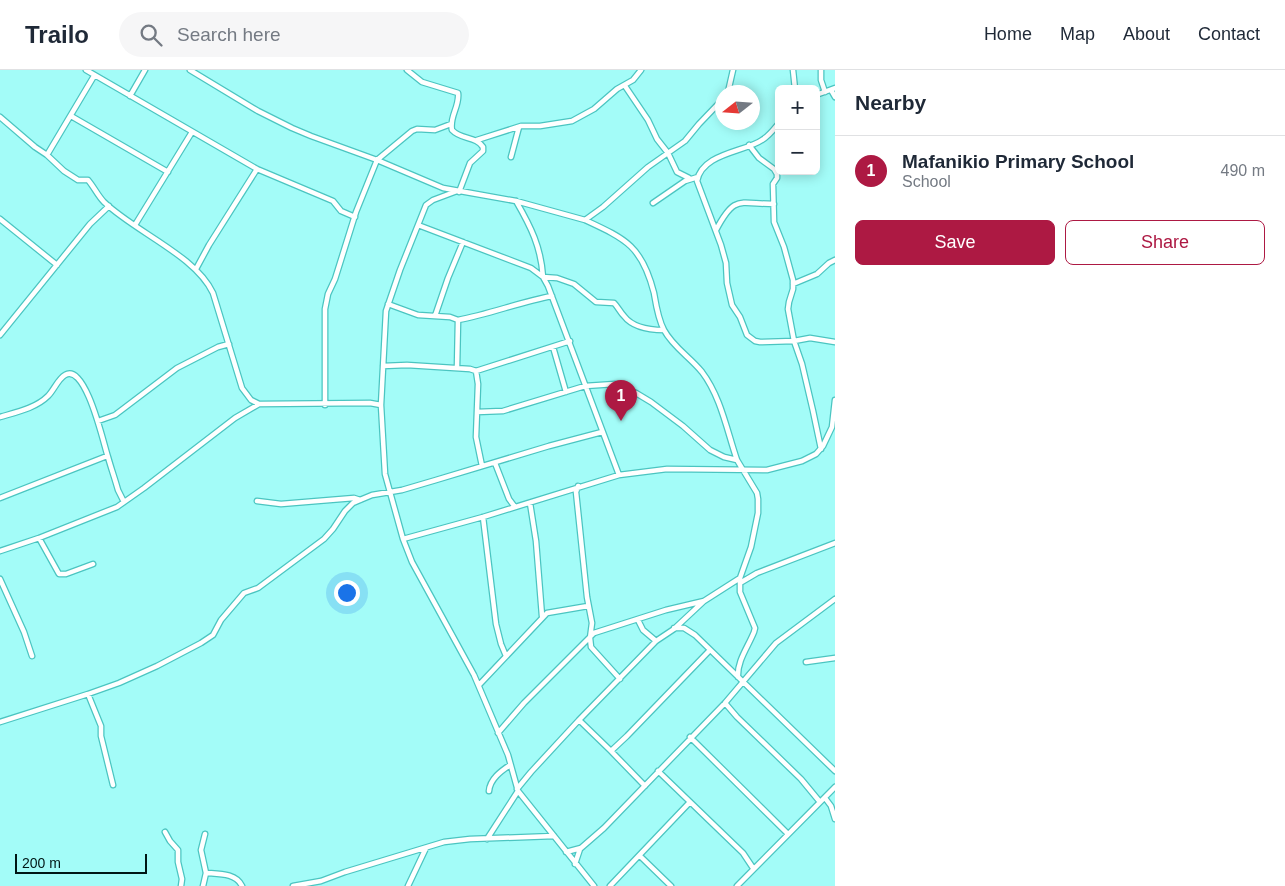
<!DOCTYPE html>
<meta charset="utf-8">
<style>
body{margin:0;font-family:Helvetica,sans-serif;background:#f6f6f7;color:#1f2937}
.controls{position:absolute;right:15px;top:15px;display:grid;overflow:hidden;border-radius:8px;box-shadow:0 2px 12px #0003}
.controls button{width:45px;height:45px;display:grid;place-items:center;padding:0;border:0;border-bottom:1px solid #e0e1e3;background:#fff;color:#1f2937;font:25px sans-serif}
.compass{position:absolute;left:715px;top:15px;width:45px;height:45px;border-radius:50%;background:#fff;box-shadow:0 2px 12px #0003;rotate:253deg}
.scale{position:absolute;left:15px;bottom:12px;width:132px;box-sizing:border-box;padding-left:5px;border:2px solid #001615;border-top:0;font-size:14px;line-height:18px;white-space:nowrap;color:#001615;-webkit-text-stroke:4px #a3fcf8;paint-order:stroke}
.you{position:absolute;left:346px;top:522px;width:18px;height:18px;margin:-12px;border:4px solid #fff;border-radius:50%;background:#1a73e8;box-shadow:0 0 0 8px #1a73e833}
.badge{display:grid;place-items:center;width:32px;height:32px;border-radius:50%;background:#ad1943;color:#fff;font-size:16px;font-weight:700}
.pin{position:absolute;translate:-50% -41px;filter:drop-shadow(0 1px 2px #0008)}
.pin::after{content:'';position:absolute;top:26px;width:18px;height:15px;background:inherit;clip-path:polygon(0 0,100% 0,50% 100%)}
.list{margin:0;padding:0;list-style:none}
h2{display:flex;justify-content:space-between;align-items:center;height:65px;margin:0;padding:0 20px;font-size:21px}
h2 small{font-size:16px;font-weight:400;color:#747a83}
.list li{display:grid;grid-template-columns:32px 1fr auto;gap:15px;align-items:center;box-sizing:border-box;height:70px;padding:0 20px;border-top:1px solid #e0e1e3}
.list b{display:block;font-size:19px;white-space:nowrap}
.list p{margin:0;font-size:16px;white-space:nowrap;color:#747a83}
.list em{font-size:16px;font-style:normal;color:#747a83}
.actions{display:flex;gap:10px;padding:15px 20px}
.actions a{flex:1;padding:11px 0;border:1px solid #ad1943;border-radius:8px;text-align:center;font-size:18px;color:#ad1943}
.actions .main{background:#ad1943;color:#fff}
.icon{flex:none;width:28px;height:28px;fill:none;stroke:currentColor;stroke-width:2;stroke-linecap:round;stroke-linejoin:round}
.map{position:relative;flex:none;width:835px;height:816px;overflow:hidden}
header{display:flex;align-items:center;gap:30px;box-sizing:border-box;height:70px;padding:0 25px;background:#fff;border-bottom:1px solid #e0e1e3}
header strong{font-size:24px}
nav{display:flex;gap:28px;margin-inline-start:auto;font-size:18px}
.search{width:350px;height:45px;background:#f6f6f7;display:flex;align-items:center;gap:12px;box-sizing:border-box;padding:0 18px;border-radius:28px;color:#747a83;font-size:19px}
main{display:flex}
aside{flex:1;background:#fff}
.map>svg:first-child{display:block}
</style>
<header>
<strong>Trailo</strong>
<div class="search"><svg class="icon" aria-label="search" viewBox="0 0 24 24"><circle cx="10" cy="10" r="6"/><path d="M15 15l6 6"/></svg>Search here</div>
<nav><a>Home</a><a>Map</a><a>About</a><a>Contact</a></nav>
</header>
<main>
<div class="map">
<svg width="835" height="816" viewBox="0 0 835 816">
<rect width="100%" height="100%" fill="#a3fcf8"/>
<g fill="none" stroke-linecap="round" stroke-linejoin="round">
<defs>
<path id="street" d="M86,0L257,99L333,131L341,141L355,147
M190,0L258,41L292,58L311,66L377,90L443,118L516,131L585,150L603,137L648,97L685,71L699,54L722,30
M407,0L422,12L458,23C460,36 449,47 452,60C461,70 476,66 483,77V81L470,93L459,122
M793,0L795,19
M821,0V10L825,22
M625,16L648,50L657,69L668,83L677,102L689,108
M831,20L835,27
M728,22L733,0
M816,25L835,18
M130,26L145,0
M71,46L168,102
M0,47L35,77L47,85L64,101L78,110H88C94,117 98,126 104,132C135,162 195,185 213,223L242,318L251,330L259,334L370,333L381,335
M779,53C774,59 769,66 762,70C745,82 702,83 697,111L721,175L726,193L727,213L732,235L740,247L747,265L755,271L760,272L794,271L810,268L835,272
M477,70L521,56H540L572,51L594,39L617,19L633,10L641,0
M749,75L759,88L774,99L777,104V108L773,114L774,152L784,177L793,210V219L789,232L788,239L794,271L802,294L813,341L821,379
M47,85L94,6
M511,87L519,57
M457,121L433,130L426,135L400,200L386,241L381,335L385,404L403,469L412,492L474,605L508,685L518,721L594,816
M516,131C531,157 541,177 543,207L557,208L574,214L596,232L614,233C618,237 620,242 624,246C633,258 649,260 664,260
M653,133L685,111L698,107
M0,149L57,195
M585,150C626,169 642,176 654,223C656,235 658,249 664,260C673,277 690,287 702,302C721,327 727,361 737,390
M135,155L192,62
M418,155L531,198L543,207L548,216L619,405
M716,160C735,124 739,134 774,134
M196,199L209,175L257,99
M793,214L817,204L829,193L835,190
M388,234L418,245L450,247L458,250L457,298
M435,246L448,208L463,172
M458,250C490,244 520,232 552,226
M0,265L90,154L109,136
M553,277L566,322
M383,296L407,295L470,299L476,301L478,314L476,367L482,396
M476,301L570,271
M325,335V239L328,224L335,209L356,142L377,90L412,61L417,59L435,60L451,54
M477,342L503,341L585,316L615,314L636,323L651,332L683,356L710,380L724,387L737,390L757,423L758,429V443L751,477L740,508V522L755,558L754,562C748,577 737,591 738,607
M0,347C17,342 36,338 48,326C54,320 58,309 65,305C86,292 104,376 108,387C111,398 115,409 118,420L124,432
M98,351L115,345L177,298L218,277L229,274
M495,393L509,429L515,437
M578,416L576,422L587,527L592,553L590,568L591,577L620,609
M0,428L107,386
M257,431L281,434L354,428L360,430
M530,433L536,471L542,546
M483,447L496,554L501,574L506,586
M39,468L59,504H66L93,494
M403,469L483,447L619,405L667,399L767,400L802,391L816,384L823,376L832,357L835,330
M0,481L39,468L117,437L144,418L235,348L259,334
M0,509L24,562L32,586
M740,513L757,503L835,473
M638,550L643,560L656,571
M674,558H684L695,565L835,701
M806,592L835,588
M479,615L547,543L588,536
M88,624L101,656V666L113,715
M725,633L737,647L801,709L820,732
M579,650L611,681L645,716
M0,652L88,624L119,613L157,596L201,573L213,565L221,550L244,523L258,518L324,469L333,459L345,441L353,433L360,430L372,425L402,420L436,410L549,376L602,362
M498,663L524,633L594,563L666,540L704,531L740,508
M690,667L788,764
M611,681L627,666L710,580
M658,701L743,783L753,798
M517,719L531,702L579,650L656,571L674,559L704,531
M489,721C490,709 501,701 510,695
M825,728L831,736L835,749
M165,762L170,771L178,780V792L182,809L181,816
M487,769L518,721
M566,782L581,778L604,758L725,633L776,573L835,529
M640,786L671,816
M575,794L580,779
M206,803C219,804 236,803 242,816
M203,816L206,803L201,780L205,764
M293,816L321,811L345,802L444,772L470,769L554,766
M408,816L426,778
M610,816L690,732
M737,816L835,717"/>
</defs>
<use href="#street" stroke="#4bc5c1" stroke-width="7"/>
<use href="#street" stroke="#fff" stroke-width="4.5"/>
</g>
</svg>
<div class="controls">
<button>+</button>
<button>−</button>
</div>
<svg class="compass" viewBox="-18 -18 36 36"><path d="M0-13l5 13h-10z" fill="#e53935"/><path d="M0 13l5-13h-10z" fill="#747a83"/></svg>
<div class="scale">200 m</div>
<div class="you"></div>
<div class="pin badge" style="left:621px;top:351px">1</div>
</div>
<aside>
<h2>Nearby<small></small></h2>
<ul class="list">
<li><span class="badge">1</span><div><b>Mafanikio Primary School</b><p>School</p></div><em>490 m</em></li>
</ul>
<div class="actions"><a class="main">Save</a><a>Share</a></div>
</aside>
</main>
